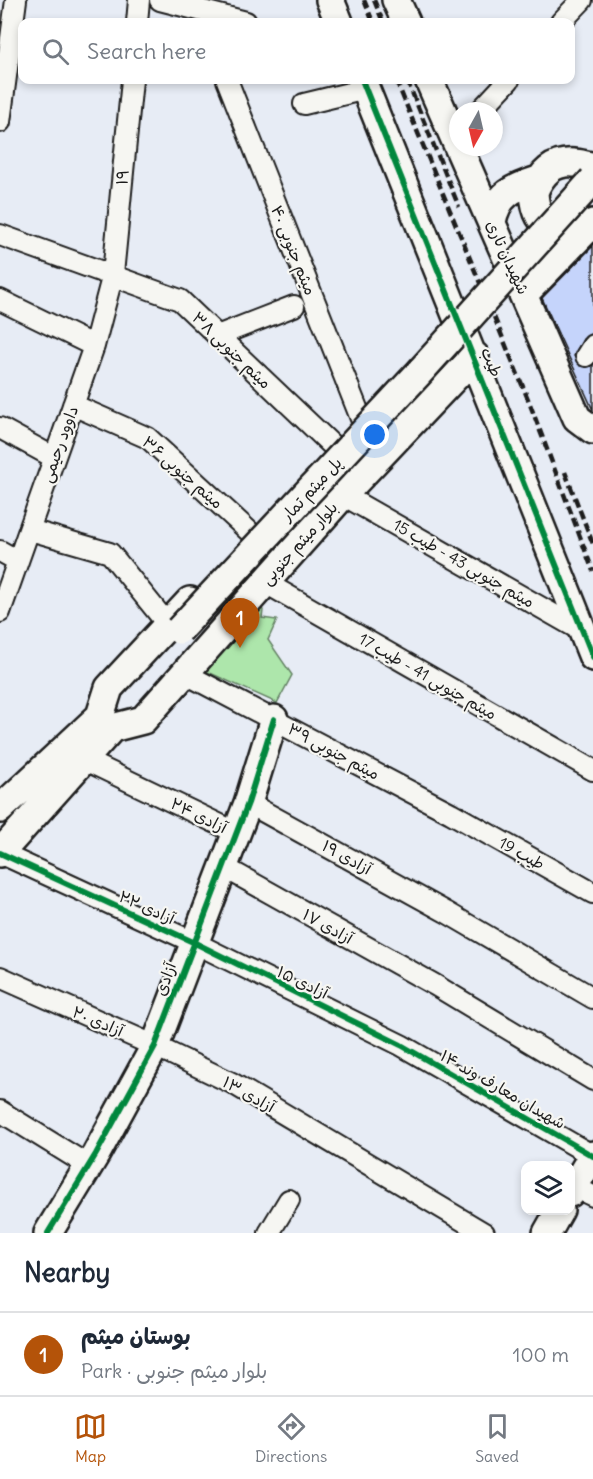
<!DOCTYPE html>
<meta charset="utf-8">
<style>
body{margin:0;font-family:Delius,"Playpen Sans Arabic",sans-serif;background:#f6f6f7;color:#1f2937}
.controls{position:absolute;right:18px;bottom:18px;display:grid;overflow:hidden;border-radius:12px;box-shadow:0 3px 9px #0003}
.controls button{width:54px;height:54px;display:grid;place-items:center;padding:0;border:0;border-bottom:2px solid #e0e1e3;background:#fff;color:#1f2937;font:30px sans-serif}
.compass{position:absolute;left:449px;top:102px;width:54px;height:54px;border-radius:50%;background:#fff;box-shadow:0 3px 9px #0003;rotate:188deg}
.you{position:absolute;left:375px;top:435px;width:21px;height:21px;margin:-15px;border:4px solid #fff;border-radius:50%;background:#1a73e8;box-shadow:0 0 0 9px #1a73e833}
.badge{display:grid;place-items:center;width:39px;height:39px;border-radius:50%;background:#b45309;color:#fff;font-size:20px;font-weight:700}
.pin{position:absolute;translate:-50% -50px;filter:drop-shadow(0 2px 3px #0008)}
.pin::after{content:'';position:absolute;top:32px;width:21px;height:18px;background:inherit;clip-path:polygon(0 0,100% 0,50% 100%)}
.list{margin:0;padding:0;list-style:none}
h2{display:flex;justify-content:space-between;align-items:center;height:78px;margin:0;padding:0 24px;font-size:26px}
h2 small{font-size:20px;font-weight:400;color:#747a83}
.list li{display:grid;grid-template-columns:39px 1fr auto;gap:18px;align-items:center;box-sizing:border-box;height:84px;padding:0 24px;border-top:2px solid #e0e1e3}
.list b{display:block;font-size:22px;white-space:nowrap}
.list p{margin:0;font-size:20px;white-space:nowrap;color:#747a83}
.list em{font-size:20px;font-style:normal;color:#747a83}
.icon{flex:none;width:33px;height:33px;fill:none;stroke:currentColor;stroke-width:2;stroke-linecap:round;stroke-linejoin:round}
.map{position:relative;flex:none;width:593px;height:1233px;overflow:hidden}
.search{position:absolute;background:#fff;box-shadow:0 3px 9px #0003;left:18px;right:18px;top:18px;height:66px;display:flex;align-items:center;gap:15px;box-sizing:border-box;padding:0 21px;border-radius:12px;color:#747a83;font-size:22px}
.sheet{height:162px;background:#fff}
nav{display:flex;justify-content:space-around;align-items:center;box-sizing:border-box;height:84px;border-top:2px solid #e0e1e3;background:#fff;font-size:16px;color:#747a83}
nav a{display:grid;justify-items:center;gap:3px}
nav .on{color:#b45309}
.map>svg:first-child{display:block}
</style>
<div class="map">
<svg width="593" height="1233" viewBox="0 0 593 1233">
<rect width="100%" height="100%" fill="#e7ecf5"/>
<filter id="ink" filterUnits="userSpaceOnUse"><feTurbulence type="fractalNoise" baseFrequency=".0167" numOctaves="2"/><feDisplacementMap in="SourceGraphic" scale="12" xChannelSelector="R" yChannelSelector="G"/><feConvolveMatrix kernelMatrix="1 2 1 2 8 2 1 2 1" color-interpolation-filters="sRGB"/></filter>
<g filter="url(#ink)">
<path fill="#ade6ab" stroke="#648164" stroke-width="1.5" d="M253,603L263,610L262,618L277,620L268,640L292,675L277,703L199,668Z"/>
<path fill="#c5d4fb" stroke="#1c1c1c" stroke-width="1.5" d="M593,246V333L583,339L574,356L580,366L593,365V410L542,298Z"/>
<g fill="none" stroke-linecap="round" stroke-linejoin="round">
<defs>
<path id="street" d="M160,0L246,22
M137,22L139,0
M561,22L582,0
M227,80L362,421
M304,104L366,89
M480,111L509,80
M0,122L16,0
M0,235L180,300L335,448
M0,300L94,346
M217,336L294,306
M586,356L593,345
M73,405L148,438L253,535
M0,428L53,457
M343,495L584,632
M30,530L110,553L168,625
M0,551L18,561
M264,582L593,770
M0,612L94,346L113,274L132,80
M184,673L451,813L593,893
M85,760L235,832
M248,803L446,912L593,998
M0,853L193,942L401,1045L593,1156
M222,866L435,985L593,1080
M0,977L155,1046L232,1083L484,1233
M0,1111L89,1166
M574,1187L593,1196
M269,1233L289,1200"/>
<path id="secondary" d="M330,0L339,22
M396,0L406,22
M362,80L593,657
M429,80L577,418L593,430
M593,166C587,166 581,163 574,163C553,161 541,174 534,192C536,232 561,237 593,223
M492,222C497,194 513,188 538,180
M525,293L591,225
M0,809L100,716L109,688L190,601
M0,853L112,728L143,720L343,495L475,356
M570,1193L593,1155
M48,1233L96,1154L155,1046L248,803L274,719
M547,1233L560,1210"/>
</defs>
<use href="#street" stroke="#1c1c1c" stroke-width="24"/>
<use href="#secondary" stroke="#1c1c1c" stroke-width="32"/>
<use href="#street" stroke="#f6f6f2" stroke-width="20"/>
<use href="#secondary" stroke="#f6f6f2" stroke-width="27"/>
<path stroke="#1c1c1c" stroke-width="4.5" stroke-dasharray="9 4.5" stroke-linecap="butt" d="M364,0L373,22
M374,0L383,22
M396,80L528,399L593,571
M407,80L459,207
M565,472L593,544"/>
<defs>
<path id="secondary-bridge" d="M179,630L418,374L593,180"/>
</defs>
<use href="#secondary-bridge" stroke="#1c1c1c" stroke-width="32" stroke-linecap="butt"/>
<use href="#secondary-bridge" stroke="#f6f6f2" stroke-width="27"/>
<defs>
<path id="cycleway" d="M362,80L593,657
M0,853L193,942L401,1045L593,1156
M48,1233L96,1154L155,1046L248,803L274,719"/>
</defs>
<use href="#cycleway" stroke="#f6f6f2" stroke-width="10"/>
<use href="#cycleway" stroke="#00873e" stroke-width="6"/>
</g>
</g>
<g text-anchor="middle" dominant-baseline="central" stroke-width="4.5" stroke-linejoin="round" paint-order="stroke">
<g font-size="16" fill="#1c1c1c" stroke="#f6f6f2">
<text transform="translate(122 177) rotate(-85)">۱۹</text>
<text transform="translate(294 250) rotate(68)">میثم جنوبی ۴۰</text>
<text transform="translate(508 257) rotate(65)">شهیدان تاری</text>
<text transform="translate(232 350) rotate(44)">میثم جنوبی ۳۸</text>
<text transform="translate(492 362) rotate(68)">طیب</text>
<text transform="translate(59 444) rotate(-70)">داوود رحیمی</text>
<text transform="translate(183 472) rotate(41)">میثم جنوبی ۳۶</text>
<text transform="translate(311 489) rotate(-47)">پل میثم تمار</text>
<text transform="translate(299 543) rotate(-48)">بلوار میثم جنوبی</text>
<text transform="translate(464 563) rotate(30)">میثم جنوبی 43 - طیب 15</text>
<text transform="translate(428 676) rotate(30)">میثم جنوبی 41 - طیب 17</text>
<text transform="translate(334 751) rotate(28)">میثم جنوبی ۳۹</text>
<text transform="translate(199 815) rotate(26)">آزادی ۲۴</text>
<text transform="translate(522 853) rotate(29)">طیب 19</text>
<text transform="translate(347 857) rotate(29)">آزادی ۱۹</text>
<text transform="translate(147 907) rotate(24)">آزادی ۲۲</text>
<text transform="translate(328 926) rotate(29)">آزادی ۱۷</text>
<text transform="translate(165 979) rotate(-70)">آزادی</text>
<text transform="translate(303 982) rotate(26)">آزادی ۱۵</text>
<text transform="translate(98 1021) rotate(23)">آزادی ۲۰</text>
<text transform="translate(503 1089) rotate(30)">شهیدان معارف وند ۱۴</text>
<text transform="translate(249 1094) rotate(29)">آزادی ۱۳</text>
</g>
</g>
</svg>
<div class="controls">
<button><svg class="icon" aria-label="layers" viewBox="0 0 24 24"><path d="M12 4l9 5-9 5-9-5zM3 14l9 5 9-5"/></svg></button>
</div>
<svg class="compass" viewBox="-18 -18 36 36"><path d="M0-13l5 13h-10z" fill="#e53935"/><path d="M0 13l5-13h-10z" fill="#747a83"/></svg>
<div class="you"></div>
<div class="pin badge" style="left:240px;top:648px">1</div>
<div class="search"><svg class="icon" aria-label="search" viewBox="0 0 24 24"><circle cx="10" cy="10" r="6"/><path d="M15 15l6 6"/></svg>Search here</div>
</div>
<section class="sheet">
<h2>Nearby<small></small></h2>
<ul class="list">
<li><span class="badge">1</span><div><b>بوستان میثم</b><p>Park · بلوار میثم جنوبی</p></div><em>100 m</em></li>
</ul>
</section>
<nav>
<a class="on"><svg class="icon" aria-label="map" viewBox="0 0 24 24"><path d="M3 6l6-2 6 2 6-2v14l-6 2-6-2-6 2zM9 4v14M15 6v14"/></svg>Map</a>
<a><svg class="icon" aria-label="directions" viewBox="0 0 24 24"><path d="M12 3l9 9-9 9-9-9zM9 14v-3h6M13 9l2 2-2 2"/></svg>Directions</a>
<a><svg class="icon" aria-label="saved" viewBox="0 0 24 24"><path d="M7 4h10v16l-5-4-5 4z"/></svg>Saved</a>
</nav>
